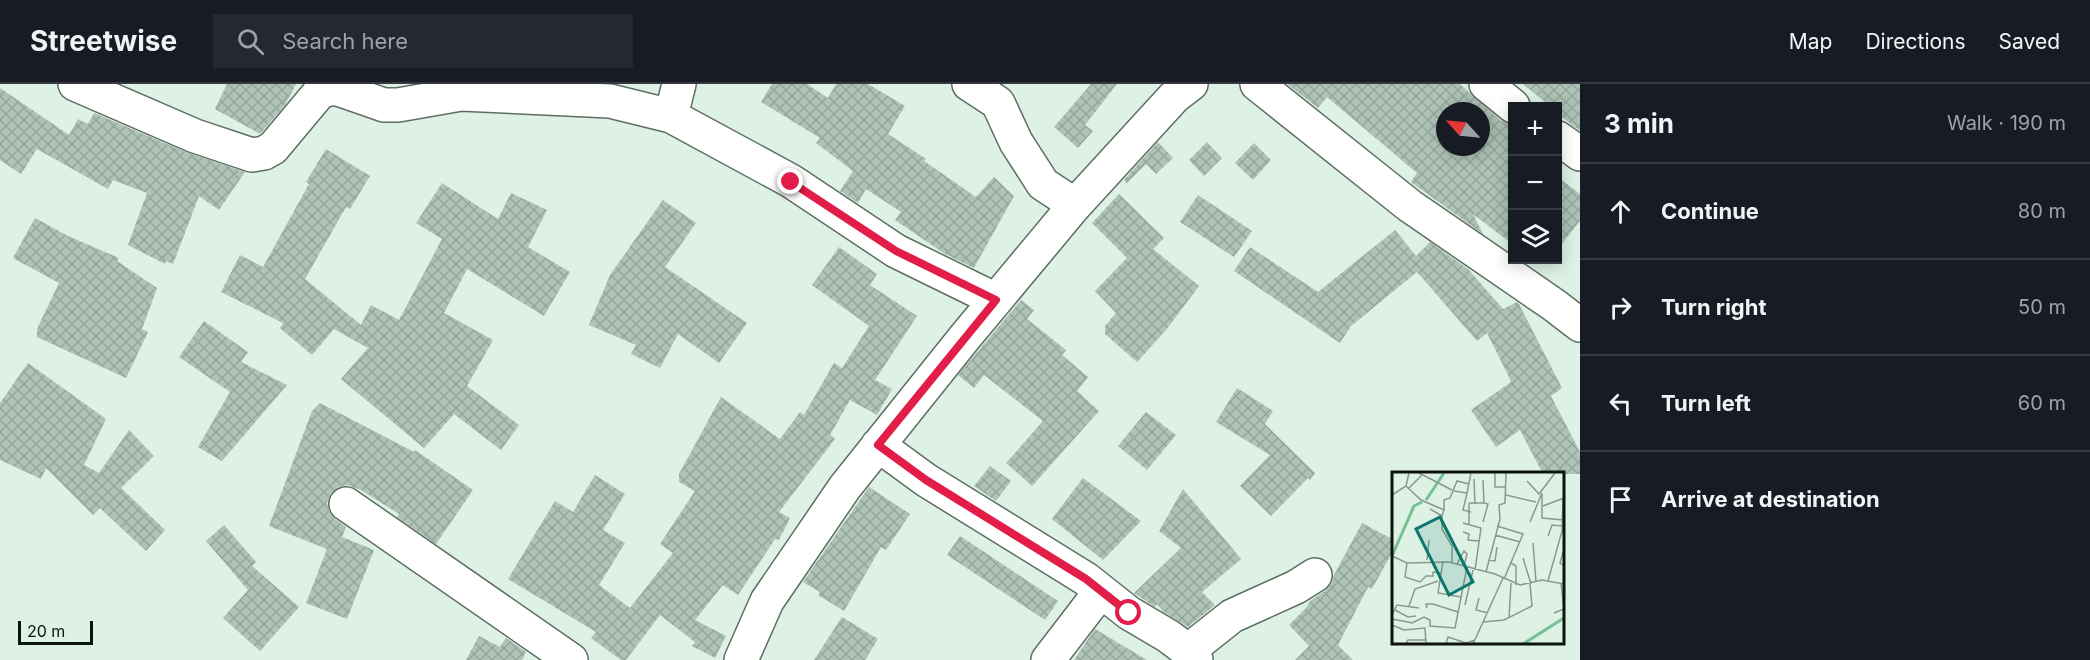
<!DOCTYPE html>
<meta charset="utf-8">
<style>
body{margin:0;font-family:Inter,sans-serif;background:#242831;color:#f1f3f6}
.controls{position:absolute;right:18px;top:18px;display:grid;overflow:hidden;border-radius:0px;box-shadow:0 3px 15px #0003}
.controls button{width:54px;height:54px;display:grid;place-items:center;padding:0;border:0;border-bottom:2px solid #363941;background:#171b24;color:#f1f3f6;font:30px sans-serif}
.compass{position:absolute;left:1436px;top:18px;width:54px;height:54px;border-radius:50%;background:#171b24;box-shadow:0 3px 15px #0003;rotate:297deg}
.scale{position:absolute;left:18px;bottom:15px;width:75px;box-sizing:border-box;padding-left:6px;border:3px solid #0d130f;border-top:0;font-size:16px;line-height:21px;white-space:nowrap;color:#0d130f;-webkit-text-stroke:4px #ddf1e4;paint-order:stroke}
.stop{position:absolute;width:18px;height:18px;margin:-14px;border:4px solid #e11d48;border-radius:50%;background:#fff}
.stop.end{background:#e11d48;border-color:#fff;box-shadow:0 2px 6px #0008}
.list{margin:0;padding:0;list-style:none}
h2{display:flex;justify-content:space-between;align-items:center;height:78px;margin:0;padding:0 24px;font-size:26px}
h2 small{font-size:20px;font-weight:400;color:#9ea1a6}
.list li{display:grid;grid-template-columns:39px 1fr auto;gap:18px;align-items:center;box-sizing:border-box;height:96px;padding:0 24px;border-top:2px solid #363941}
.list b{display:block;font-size:22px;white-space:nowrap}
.list em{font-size:20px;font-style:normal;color:#9ea1a6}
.icon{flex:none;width:33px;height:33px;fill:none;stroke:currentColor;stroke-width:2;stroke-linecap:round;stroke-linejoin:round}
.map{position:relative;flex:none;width:1580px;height:576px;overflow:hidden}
header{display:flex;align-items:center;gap:36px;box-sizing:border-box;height:84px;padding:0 30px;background:#171b24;border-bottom:2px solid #363941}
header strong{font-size:28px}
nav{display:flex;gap:33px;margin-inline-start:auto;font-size:21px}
.search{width:420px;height:54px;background:#242831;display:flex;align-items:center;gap:15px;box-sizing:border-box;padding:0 21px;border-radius:0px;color:#9ea1a6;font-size:22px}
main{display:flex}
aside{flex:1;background:#171b24}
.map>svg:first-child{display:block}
</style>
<header>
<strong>Streetwise</strong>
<div class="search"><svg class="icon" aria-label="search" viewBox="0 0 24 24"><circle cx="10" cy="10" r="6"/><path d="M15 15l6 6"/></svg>Search here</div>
<nav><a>Map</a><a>Directions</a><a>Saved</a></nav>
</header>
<main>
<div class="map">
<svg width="1580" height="576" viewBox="0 0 1580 576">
<defs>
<pattern id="building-cross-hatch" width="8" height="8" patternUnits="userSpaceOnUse" patternTransform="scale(1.5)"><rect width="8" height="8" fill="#afc2b6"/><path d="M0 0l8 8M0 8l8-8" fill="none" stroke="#95a69b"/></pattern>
</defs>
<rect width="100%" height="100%" fill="#ddf1e4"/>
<path fill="url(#building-cross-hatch)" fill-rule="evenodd" d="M227,0H296L285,21L260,50L215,25Z
M772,0H807L828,14L836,0H868L905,22L888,50L926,75L924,77L976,113L994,93L1014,112L974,184L945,170L895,136L901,128L866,105L858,119L840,107L853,87L816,59L820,54L761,18Z
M1091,0H1117L1085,41L1093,47L1078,64L1054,43Z
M1287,0H1460L1501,37L1512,40V160L1473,130L1483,150L1411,98L1417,89L1327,13L1318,24ZM1445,27H1481V63H1445Z
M1523,0H1580V47L1557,29V22H1550Z
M0,4L69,51L78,35L88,40L94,29L188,69L245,88L219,126L199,112L173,180L166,177L165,180L128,161L147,109L113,96L108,105L37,65L21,90L0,76Z
M1158,58L1173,74L1156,90L1146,80L1127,99L1124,96Z
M1207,58L1222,74L1204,92L1189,76Z
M1254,59L1271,76L1253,96L1235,79Z
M326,65L370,92L350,125L346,123L305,195L361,241L371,221L399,236L442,155L416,139L442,99L498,135L511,109L547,126L528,163L570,188L544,232L467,185L444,229L493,256L467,302L519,341L501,366L454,330L424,364L341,295L368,264L334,245L312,271L280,244L283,239L221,208L240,171L263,183L309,100L306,98Z
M1557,92L1580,110V137L1557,166Z
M1119,110L1164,154L1153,165L1199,202L1166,246L1137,278L1105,250V242L1116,229L1095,207L1127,174L1092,139Z
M1198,111L1252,147L1234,173L1180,138Z
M663,116L696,139L665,183L747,239L719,279L678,250L660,284L631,270L636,261L589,241L610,191Z
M35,134L68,152L119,174L117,177L157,204L142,245L148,248L126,294L37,253V245L59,199L13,174Z
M1395,146L1416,172L1430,158L1468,185L1503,225L1517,218L1519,220L1562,304L1551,312L1580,368V390H1543L1520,346L1496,363L1471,326L1511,298L1508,291L1487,249L1477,257L1417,188L1351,242L1340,259L1234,187L1250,163L1318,208Z
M839,163L877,190L870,201L917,232L875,296L892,305L877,331L850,316L830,351L835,355L779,428L790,434L779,456L775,455L738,511L723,501L695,536L726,552L715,574L692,562L695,558L660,531L626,576H621L591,554L596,548L508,495L555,417L573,428L595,391L625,410L603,446L625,459L599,501L630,524L673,469L660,460L695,407L679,398V390L721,313L780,355L800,328L804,331L834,279L842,284L869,242L812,201Z
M1021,216L1034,226L1027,235L1066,266L1062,271L1088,293L1077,307L1099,327L1032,402L1006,379L1043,337L984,291L974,304L958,291Z
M204,237L248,268L241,278L287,301L222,377L198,363L230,308L179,273Z
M28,279L106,335L84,381L99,389L129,346L154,372L121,404L165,446L146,467L100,424L93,431L46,384L41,395L0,376V319Z
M1237,304L1273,327L1265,340L1315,389L1310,396L1308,394L1271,432L1240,402L1270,371L1216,338Z
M320,319L414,368L415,366L473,406L436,460L397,433L399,430L361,406L347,401L338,403L331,409L327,418L329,427L335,435L346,443L342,453L374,466L347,535L306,519L327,465L269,442L312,327Z
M1146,328L1176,351L1147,386L1118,362Z
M990,382L1011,397L996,417L974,402Z
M1083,394L1141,437L1103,476L1052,435Z
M869,403L910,430L886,466L881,463L844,527L818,511L820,508L803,498Z
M1183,405L1241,475L1202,508L1215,521L1188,543L1164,528L1157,520L1155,523L1134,509L1181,464L1159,447Z
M1362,439L1394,456V465L1372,505L1368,503L1338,561L1353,576H1295L1309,562L1289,541L1306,524L1310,517L1325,507L1331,500L1334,491Z
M224,441L256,478L252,482L299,523L260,567L223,534L248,506L206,457Z
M960,452L1058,517L1045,536L947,471Z
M842,533L878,555L865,576H814Z
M1095,545L1147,576H1074Z
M479,552L500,563L506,554L526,568L522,576H466Z"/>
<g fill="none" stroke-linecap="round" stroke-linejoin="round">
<defs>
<path id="minor" d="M75,0L195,52L252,71L264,69L273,64L319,9L328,5H338L384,21H398L461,10L610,17L671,32L791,97L896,167L996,216
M969,0L998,19L1016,58L1043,100L1075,121
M1257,0L1410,122L1554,221L1580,241
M1486,0L1513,22
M671,32L679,0
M1558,54L1580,70
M878,361L926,396L1086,495L1129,529L1168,552L1188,567L1196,576
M346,420L571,576
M1188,567L1232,532L1296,503L1315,491
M741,576L767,517L845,403L965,253L1075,121L1174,13L1191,0
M1048,576L1101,507"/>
</defs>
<use href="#minor" stroke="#5d6e63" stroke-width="36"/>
<use href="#minor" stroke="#fff" stroke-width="33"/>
</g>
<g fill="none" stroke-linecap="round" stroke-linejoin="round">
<path stroke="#e11d48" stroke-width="8" d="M791,98L896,167L996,216L878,361L926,396L1086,495L1129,529"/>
</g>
<g transform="translate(1392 388)">
<rect width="172" height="172" fill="#ddf1e4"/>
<path fill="none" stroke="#74c293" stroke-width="3" d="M34,28L52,1M0,84L22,34L30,30M131,172L172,146"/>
<path fill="none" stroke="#8a988f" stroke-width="1.5" d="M27,1L60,18M103,1V15H113M82,7L83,32M135,9L147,22L163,1M14,14L29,28L52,38L50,44M16,17L30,3M62,19L75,21L71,38L79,40M75,21L79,1M0,23L14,14L17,1M114,23L144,30M77,31H92L91,8M151,34L172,26M38,37L50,44V57L60,74V91M52,38V28L58,26L65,9L77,12M91,50L96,32L92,31M138,50L150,21V46L171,48M71,51L89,56L83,98M77,52V31M105,54L131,62L112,107M71,60L77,62L76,68L87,69M103,63L128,70M156,64L160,53L171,54M141,71L144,110M172,77L168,91L172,94M0,84L15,91L57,90L103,102L128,113L150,108L172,112M131,86L139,112M35,88L37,68M96,88L103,89L105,75M51,89L46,121L69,125M15,91L13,105L28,110L34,104H41V100L50,101M119,91L124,94V113M65,92L72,79L75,82L72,94M94,100L108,47L107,33L113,31L114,1M156,109L170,59L171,26M87,126L84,138L96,141M73,133L81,98M17,134L23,117L46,109M35,136L34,132H41L66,140M3,138L16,145L24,144M162,141L172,137L169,111M0,143L5,133L27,136M117,146L119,111M0,147L21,151M91,150L112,148L140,134L138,112M20,151L32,145L38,148V154L63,156L75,95M0,153L12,158L33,156L34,172M14,172L16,168H34M54,172L56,165L74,171L83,168M81,172L111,106"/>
<path fill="#0f766e" fill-opacity="0.15" stroke="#0f766e" stroke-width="3" d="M48,45L81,110L57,123L24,57Z"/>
<rect width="172" height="172" fill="none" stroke="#0d130f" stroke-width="3"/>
</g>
</svg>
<div class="controls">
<button>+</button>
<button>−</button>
<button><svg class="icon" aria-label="layers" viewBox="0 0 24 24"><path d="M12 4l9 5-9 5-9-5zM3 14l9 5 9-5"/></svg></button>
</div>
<svg class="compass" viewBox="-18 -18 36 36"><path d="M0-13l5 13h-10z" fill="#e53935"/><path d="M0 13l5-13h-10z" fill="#9ea1a6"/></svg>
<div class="scale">20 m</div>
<div class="stop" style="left:1129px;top:529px"></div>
<div class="stop end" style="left:791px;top:98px"></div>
</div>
<aside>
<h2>3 min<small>Walk · 190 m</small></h2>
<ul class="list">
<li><svg class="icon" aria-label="ahead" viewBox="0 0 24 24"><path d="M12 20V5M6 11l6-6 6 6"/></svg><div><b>Continue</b></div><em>80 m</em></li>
<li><svg class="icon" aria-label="right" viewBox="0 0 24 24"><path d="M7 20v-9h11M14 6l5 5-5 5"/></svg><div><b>Turn right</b></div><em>50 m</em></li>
<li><svg class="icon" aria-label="left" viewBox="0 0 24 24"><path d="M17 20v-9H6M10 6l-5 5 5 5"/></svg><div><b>Turn left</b></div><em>60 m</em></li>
<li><svg class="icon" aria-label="arrive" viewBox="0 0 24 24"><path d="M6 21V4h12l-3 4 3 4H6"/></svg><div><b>Arrive at destination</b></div></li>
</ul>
</aside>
</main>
